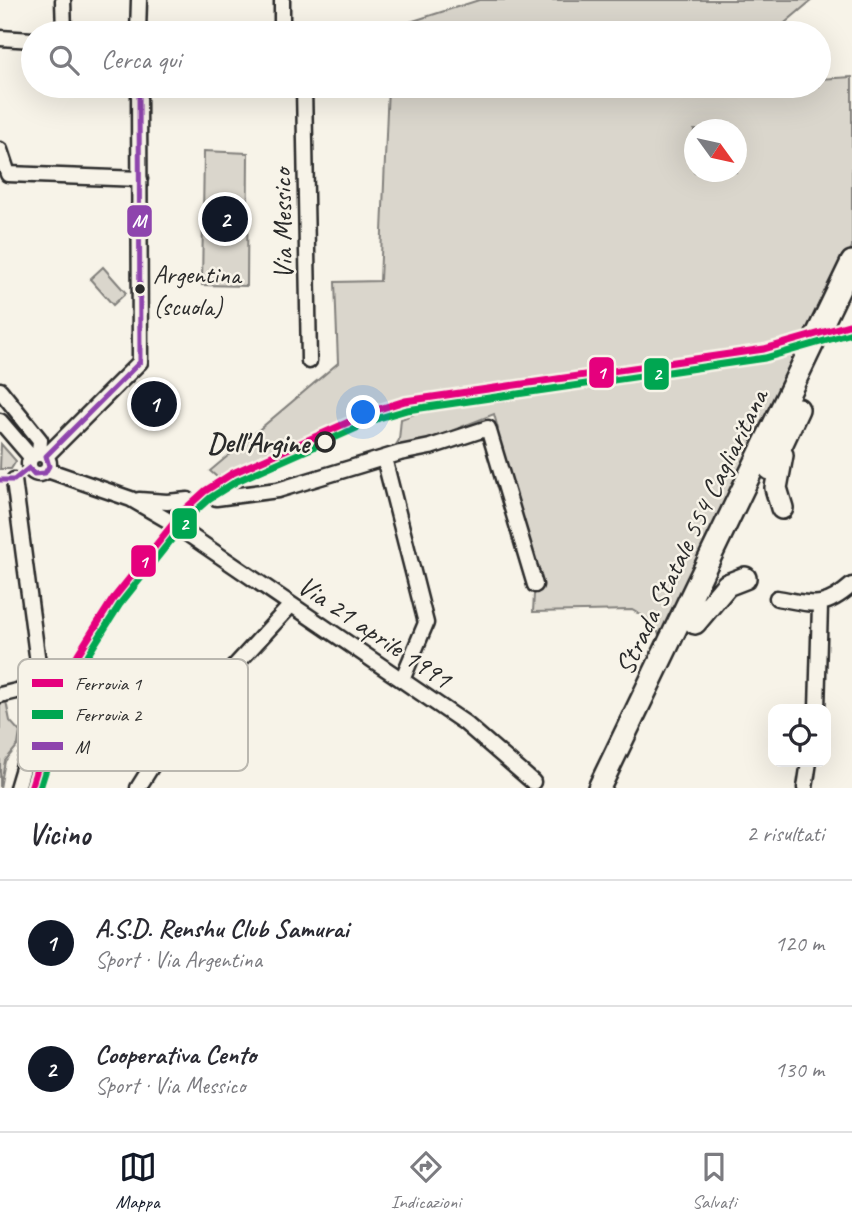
<!DOCTYPE html>
<html lang="it">
<meta charset="utf-8">
<style>
body{margin:0;font-family:Caveat,sans-serif;background:#f2f2f3;color:#2b2b33}
.controls{position:absolute;right:21px;bottom:21px;display:grid;overflow:hidden;border-radius:14px;box-shadow:0 7px 28px #0002}
.controls button{width:63px;height:63px;display:grid;place-items:center;padding:0;border:0;border-bottom:2px solid #e1e1e2;background:#fff;color:#2b2b33;font:35px sans-serif}
.compass{position:absolute;left:684px;top:119px;width:63px;height:63px;border-radius:50%;background:#fff;box-shadow:0 7px 28px #0002;rotate:123deg}
.you{position:absolute;left:364px;top:413px;width:24px;height:24px;margin:-18px;border:5px solid #fff;border-radius:50%;background:#1a73e8;box-shadow:0 0 0 10px #1a73e833}
.badge{display:grid;place-items:center;width:46px;height:46px;border-radius:50%;background:#111827;color:#fff;font-size:23px;font-weight:700}
.pin{position:absolute;translate:-50% -50%;border:4px solid #fff;box-shadow:0 2px 7px #0006}
.list{margin:0;padding:0;list-style:none}
h2{display:flex;justify-content:space-between;align-items:center;height:91px;margin:0;padding:0 28px;font-size:30px}
h2 small{font-size:23px;font-weight:400;color:#7c7c81}
.list li{display:grid;grid-template-columns:46px 1fr auto;gap:21px;align-items:center;box-sizing:border-box;height:126px;padding:0 28px;border-top:2px solid #e1e1e2}
.list b{display:block;font-size:26px;white-space:nowrap}
.list p{margin:0;font-size:23px;white-space:nowrap;color:#7c7c81}
.list em{font-size:23px;font-style:normal;color:#7c7c81}
.icon{flex:none;width:38px;height:38px;fill:none;stroke:currentColor;stroke-width:2;stroke-linecap:round;stroke-linejoin:round}
.map{position:relative;flex:none;width:852px;height:788px;overflow:hidden}
.search{position:absolute;background:#fff;box-shadow:0 7px 28px #0002;left:21px;right:21px;top:21px;height:77px;display:flex;align-items:center;gap:18px;box-sizing:border-box;padding:0 24px;border-radius:38px;color:#7c7c81;font-size:26px}
.sheet{height:343px;background:#fff}
nav{display:flex;justify-content:space-around;align-items:center;box-sizing:border-box;height:98px;border-top:2px solid #e1e1e2;background:#fff;font-size:19px;color:#7c7c81}
nav a{display:grid;justify-items:center;gap:4px}
nav .on{color:#111827}
.map>svg:first-child{display:block}
</style>
<div class="map">
<svg width="852" height="788" viewBox="0 0 852 788">
<rect width="100%" height="100%" fill="#f7f3e8"/>
<filter id="ink" filterUnits="userSpaceOnUse"><feTurbulence type="fractalNoise" baseFrequency=".0143" numOctaves="2"/><feDisplacementMap in="SourceGraphic" scale="14" xChannelSelector="R" yChannelSelector="G"/><feConvolveMatrix kernelMatrix="1 2 1 2 8 2 1 2 1" color-interpolation-filters="sRGB"/></filter>
<g filter="url(#ink)">
<path fill="#dad6cc" stroke="#82807c" stroke-width="2" fill-rule="evenodd" d="M479,0H812L773,33H391V28Z
M852,77V247L662,641L653,622L632,610L533,612L534,594L542,587L495,432L498,429L494,414L423,442L393,450L399,440L401,419L428,409L425,394L395,400L372,409L217,477L210,471L338,363L335,282L380,281L388,86H711L701,94L702,97L762,89V86H819V79ZM694,130H736V172H694Z
M204,151L248,153L247,286L202,285Z
M103,267L126,293L113,305L90,279Z
M1,444L16,461L11,469H0Z
M6,701L10,721L20,732L18,745L5,761L0,788V703Z"/>
<g fill="none" stroke-linecap="round" stroke-linejoin="round">
<path stroke="#cecbc2" stroke-width="14" stroke-dasharray="14 7" stroke-linecap="butt" d="M188,500L216,498"/>
<defs>
<path id="minor" d="M63,0L64,33
M282,0V33
M138,33L139,0
M0,38L33,40
M304,86L309,361
M0,150L8,174L140,179
M0,390L40,440L39,454
M0,421L31,457
M29 464a10 10 0 1 1 20 0a10 10 0 1 1-20 0Z
M46,456L140,362L139,86
M384,458L426,623L402,680
M47,470L131,499L169,521
M14,480L43,701L17,788
M216,498L278,490L400,453L430,447L488,428L535,585
M139,500L167,502L188,500
M182,530L465,723L533,782
M777,598C813,604 822,611 852,585
M0,695L41,685
M817,709L820,605
M138,788L168,740L200,699L220,682L291,605
M805,788L809,762"/>
<path id="highway" d="M782,455L776,488L782,508
M770,469L798,409
M695,623L727,585L745,578
M599,788L852,262"/>
</defs>
<use href="#minor" stroke="#2b2b2b" stroke-width="19"/>
<use href="#highway" stroke="#2b2b2b" stroke-width="26"/>
<use href="#minor" stroke="#f7f3e8" stroke-width="14"/>
<use href="#highway" stroke="#f7f3e8" stroke-width="21"/>
<defs>
<path id="bus-1" d="M0,480H14L29,468L34,474L45,473L49,466L46,456L140,362L139,86"/>
</defs>
<use href="#bus-1" stroke="#f7f3e8" stroke-width="10"/>
<use href="#bus-1" stroke="#8e44ad" stroke-width="5"/>
<defs>
<path id="rail-1" d="M31,788L61,693L78,654L113,599L185,509L205,491L233,473L376,410L405,401L764,349L852,324"/>
<path id="rail-2" d="M40,788L69,696L86,658L120,604L191,515L210,498L237,481L379,418L407,410L765,358L852,333"/>
</defs>
<use href="#rail-1" stroke="#f7f3e8" stroke-width="12"/>
<use href="#rail-2" stroke="#f7f3e8" stroke-width="12"/>
<use href="#rail-1" stroke="#e5007d" stroke-width="7"/>
<use href="#rail-2" stroke="#00a651" stroke-width="7"/>
</g>
</g>
<circle fill="#2b2b2b" stroke="#f7f3e8" stroke-width="2.5" cx="140" cy="289" r="6"/>
<circle fill="#f7f3e8" stroke="#2b2b2b" stroke-width="3.5" cx="325" cy="442" r="9"/>
<g text-anchor="middle" dominant-baseline="central" stroke-width="5" stroke-linejoin="round" paint-order="stroke">
<g font-size="26" fill="#2b2b2b" stroke="#f7f3e8" text-anchor="start">
<text x="153" y="274">Argentina<tspan x="153" dy="32">(scuola)</tspan></text>
</g>
<g font-size="28" fill="#2b2b2b" stroke="#f7f3e8">
<text transform="translate(282 224) rotate(-91)">Via Messico</text>
<text transform="translate(691 532) rotate(-64)">Strada Statale 554 Cagliaritana</text>
<text transform="translate(375 632) rotate(34)">Via 21 aprile 1991</text>
</g>
<g font-size="28" font-weight="bold" fill="#2b2b2b" stroke="#f7f3e8" text-anchor="end">
<text x="309" y="442">Dell'Argine</text>
</g>
</g>
<rect x="18" y="659" width="230" height="112" rx="10" fill="#f7f3e8" stroke="#bab7af" stroke-width="2"/>
<rect x="32" y="679" width="31" height="8" fill="#e5007d"/>
<rect x="32" y="710" width="31" height="9" fill="#00a651"/>
<rect x="32" y="742" width="31" height="8" fill="#8e44ad"/>
<g font-size="19" fill="#2b2b2b">
<text x="75" y="690">Ferrovia 1</text>
<text x="75" y="721">Ferrovia 2</text>
<text x="75" y="753">M</text>
</g>
<g stroke="#f7f3e8" stroke-width="2.5">
<rect x="126" y="204" width="27" height="34" rx="7" fill="#8e44ad"/>
<rect x="588" y="356" width="27" height="33" rx="7" fill="#e5007d"/>
<rect x="643" y="357" width="27" height="34" rx="7" fill="#00a651"/>
<rect x="171" y="507" width="27" height="33" rx="7" fill="#00a651"/>
<rect x="130" y="544" width="27" height="34" rx="7" fill="#e5007d"/>
</g>
<g font-size="19" text-anchor="middle" font-weight="bold" fill="#fff">
<text x="139" y="227">M</text>
<text x="601" y="379">1</text>
<text x="657" y="380">2</text>
<text x="184" y="530">2</text>
<text x="143" y="568">1</text>
</g>
</svg>
<div class="controls">
<button><svg class="icon" aria-label="locate" viewBox="0 0 24 24"><circle cx="12" cy="12" r="6"/><path d="M12 2v4M12 18v4M2 12h4M18 12h4"/></svg></button>
</div>
<svg class="compass" viewBox="-18 -18 36 36"><path d="M0-13l5 13h-10z" fill="#e53935"/><path d="M0 13l5-13h-10z" fill="#7c7c81"/></svg>
<div class="you"></div>
<div class="pin badge" style="left:154px;top:404px">1</div>
<div class="pin badge" style="left:225px;top:219px">2</div>
<div class="search"><svg class="icon" aria-label="search" viewBox="0 0 24 24"><circle cx="10" cy="10" r="6"/><path d="M15 15l6 6"/></svg>Cerca qui</div>
</div>
<section class="sheet">
<h2>Vicino<small>2 risultati</small></h2>
<ul class="list">
<li><span class="badge">1</span><div><b>A.S.D. Renshu Club Samurai</b><p>Sport · Via Argentina</p></div><em>120 m</em></li>
<li><span class="badge">2</span><div><b>Cooperativa Cento</b><p>Sport · Via Messico</p></div><em>130 m</em></li>
</ul>
</section>
<nav>
<a class="on"><svg class="icon" aria-label="map" viewBox="0 0 24 24"><path d="M3 6l6-2 6 2 6-2v14l-6 2-6-2-6 2zM9 4v14M15 6v14"/></svg>Mappa</a>
<a><svg class="icon" aria-label="directions" viewBox="0 0 24 24"><path d="M12 3l9 9-9 9-9-9zM9 14v-3h6M13 9l2 2-2 2"/></svg>Indicazioni</a>
<a><svg class="icon" aria-label="saved" viewBox="0 0 24 24"><path d="M7 4h10v16l-5-4-5 4z"/></svg>Salvati</a>
</nav>
